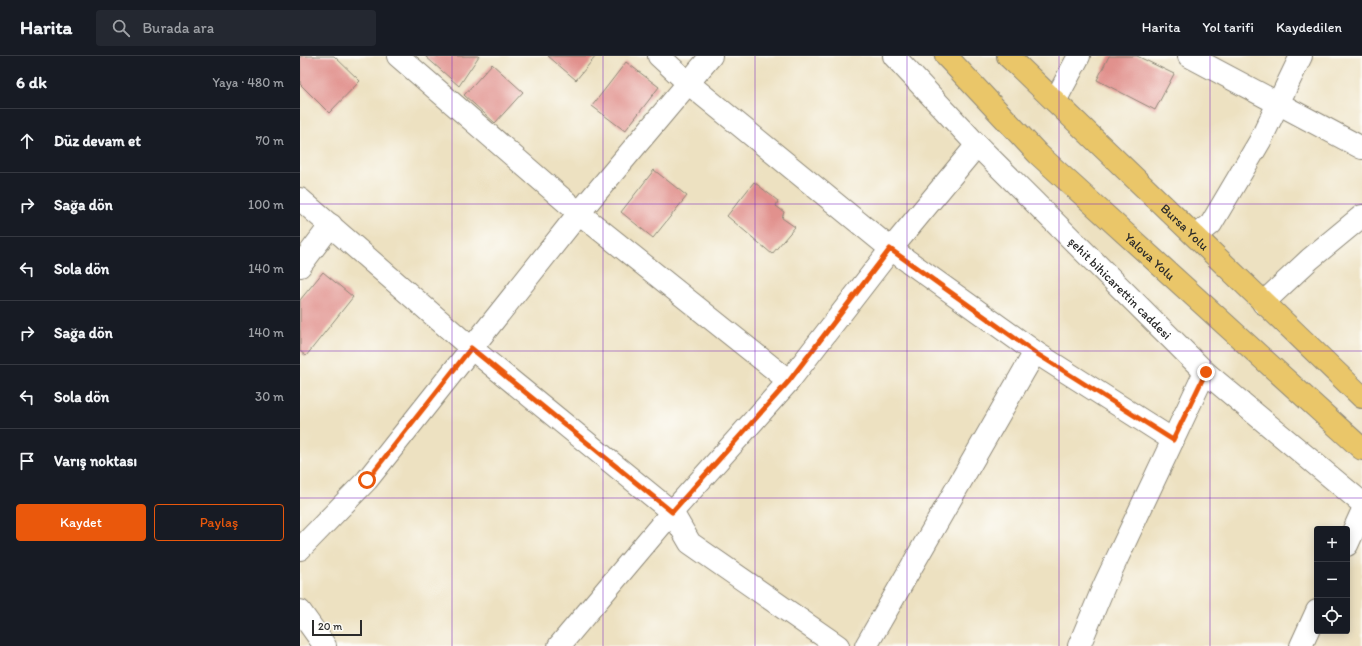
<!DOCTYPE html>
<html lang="tr">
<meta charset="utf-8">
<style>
body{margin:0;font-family:Itim,sans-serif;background:#242831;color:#f1f3f6}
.controls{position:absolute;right:12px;bottom:12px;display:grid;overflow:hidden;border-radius:4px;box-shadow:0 2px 10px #0003}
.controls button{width:36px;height:36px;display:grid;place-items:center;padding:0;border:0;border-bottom:1px solid #363941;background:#171b24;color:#f1f3f6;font:20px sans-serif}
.scale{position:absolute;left:12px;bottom:10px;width:50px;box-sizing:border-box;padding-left:4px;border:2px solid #2b2b2b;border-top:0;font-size:11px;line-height:14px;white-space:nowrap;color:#2b2b2b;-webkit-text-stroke:3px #fdfcf7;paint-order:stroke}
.stop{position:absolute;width:12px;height:12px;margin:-9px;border:3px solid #ea580c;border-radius:50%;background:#fff}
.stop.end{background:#ea580c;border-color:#fff;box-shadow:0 1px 4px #0008}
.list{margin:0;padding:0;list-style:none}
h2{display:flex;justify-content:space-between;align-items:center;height:52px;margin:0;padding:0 16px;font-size:17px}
h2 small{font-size:13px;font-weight:400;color:#9ea1a6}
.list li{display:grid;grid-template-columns:26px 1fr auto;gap:12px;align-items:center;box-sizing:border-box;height:64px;padding:0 16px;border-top:1px solid #363941}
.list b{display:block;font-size:15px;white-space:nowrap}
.list em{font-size:13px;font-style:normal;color:#9ea1a6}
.actions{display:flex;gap:8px;padding:12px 16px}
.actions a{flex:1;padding:9px 0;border:1px solid #ea580c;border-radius:4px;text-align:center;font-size:14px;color:#ea580c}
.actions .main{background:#ea580c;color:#fff}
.icon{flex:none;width:22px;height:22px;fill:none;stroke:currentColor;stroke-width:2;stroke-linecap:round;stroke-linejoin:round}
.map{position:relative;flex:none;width:1062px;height:590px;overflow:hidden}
header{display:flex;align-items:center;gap:24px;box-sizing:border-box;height:56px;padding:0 20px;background:#171b24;border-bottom:1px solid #363941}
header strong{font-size:19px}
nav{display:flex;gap:22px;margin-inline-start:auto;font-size:14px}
.search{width:280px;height:36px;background:#242831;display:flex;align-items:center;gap:10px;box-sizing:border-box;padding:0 14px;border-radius:4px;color:#9ea1a6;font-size:15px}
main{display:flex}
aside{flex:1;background:#171b24}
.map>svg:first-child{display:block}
</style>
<header>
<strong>Harita</strong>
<div class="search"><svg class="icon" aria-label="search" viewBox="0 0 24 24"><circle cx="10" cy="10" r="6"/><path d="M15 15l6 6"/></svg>Burada ara</div>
<nav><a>Harita</a><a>Yol tarifi</a><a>Kaydedilen</a></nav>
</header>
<main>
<aside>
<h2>6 dk<small>Yaya · 480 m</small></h2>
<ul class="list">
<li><svg class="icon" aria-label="ahead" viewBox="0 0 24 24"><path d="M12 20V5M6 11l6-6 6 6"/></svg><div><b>Düz devam et</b></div><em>70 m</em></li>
<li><svg class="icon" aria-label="right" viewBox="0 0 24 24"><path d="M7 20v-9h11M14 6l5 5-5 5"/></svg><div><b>Sağa dön</b></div><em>100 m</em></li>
<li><svg class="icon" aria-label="left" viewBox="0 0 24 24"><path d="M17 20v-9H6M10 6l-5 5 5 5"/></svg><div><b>Sola dön</b></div><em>140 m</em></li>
<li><svg class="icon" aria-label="right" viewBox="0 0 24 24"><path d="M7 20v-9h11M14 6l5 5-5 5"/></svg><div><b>Sağa dön</b></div><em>140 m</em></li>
<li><svg class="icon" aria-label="left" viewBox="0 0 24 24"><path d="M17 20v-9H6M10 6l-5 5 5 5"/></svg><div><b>Sola dön</b></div><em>30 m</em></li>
<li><svg class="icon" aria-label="arrive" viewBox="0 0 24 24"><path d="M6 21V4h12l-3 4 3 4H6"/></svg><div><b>Varış noktası</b></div></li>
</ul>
<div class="actions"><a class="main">Kaydet</a><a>Paylaş</a></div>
</aside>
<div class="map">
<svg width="1062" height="590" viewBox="0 0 1062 590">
<rect width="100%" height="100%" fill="#fdfcf7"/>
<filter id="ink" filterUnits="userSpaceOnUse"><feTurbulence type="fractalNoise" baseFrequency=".025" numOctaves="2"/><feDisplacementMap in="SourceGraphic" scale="8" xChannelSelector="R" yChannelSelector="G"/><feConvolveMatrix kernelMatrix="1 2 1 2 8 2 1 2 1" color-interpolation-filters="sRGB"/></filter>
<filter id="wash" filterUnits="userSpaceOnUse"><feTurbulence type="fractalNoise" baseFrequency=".012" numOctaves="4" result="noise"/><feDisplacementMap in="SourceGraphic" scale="16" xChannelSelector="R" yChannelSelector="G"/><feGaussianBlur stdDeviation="0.9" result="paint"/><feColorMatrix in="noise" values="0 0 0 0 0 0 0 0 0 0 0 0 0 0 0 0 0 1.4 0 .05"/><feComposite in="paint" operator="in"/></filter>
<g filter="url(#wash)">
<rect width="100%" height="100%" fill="#ede1c1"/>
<g id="blocks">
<path fill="#e1918d" d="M0,0H34L60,25L29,57L0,28Z
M125,0H179L159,30Z
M248,0H296L276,24Z
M809,0H837L874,18L855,54L797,24Z
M326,6L359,31L325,75L292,50Z
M192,8L223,36L195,67L164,39Z
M354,114L387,140L353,182L321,156Z
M454,126L478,145L476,150L484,156L482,162L495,171L472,198L427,160Z
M23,216L53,241L6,300L0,295V244Z"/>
</g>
</g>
<g filter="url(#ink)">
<use href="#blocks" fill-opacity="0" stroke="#8c8676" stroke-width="1"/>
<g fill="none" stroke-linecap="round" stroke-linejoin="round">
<defs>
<g id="minor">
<path d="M98,0L279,157L489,325"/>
<path d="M359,0L388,27L591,193L735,296L873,384"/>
<path id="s1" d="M594,0L677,89L905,316L1062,447"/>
<path d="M889,0L1062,92"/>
<path d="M755,45L779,0"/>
<path d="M0,143L171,292L372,456L390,487L538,590"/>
<path d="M896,180L911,168L960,85L1001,0"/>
<path d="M0,210L31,169"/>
<path d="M963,247L1010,203L1062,160"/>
<path d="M1047,489L1062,456"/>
<path d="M0,493L67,424L279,157L411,0"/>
<path d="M0,555L25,590"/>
<path d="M259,590L372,456L489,325L591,193L677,89"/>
<path d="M566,590L735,296"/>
<path d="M779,590L804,530L905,316"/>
<path d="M1001,590L1017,555"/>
</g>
<g id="highway">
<path id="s2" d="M646,0L738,98L1062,393"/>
<path id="s3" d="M708,0L1062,341"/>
</g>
</defs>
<use href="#minor" stroke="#8c8676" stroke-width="24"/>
<use href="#highway" stroke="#8c8676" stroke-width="24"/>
<use href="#minor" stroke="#fff" stroke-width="22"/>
<use href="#highway" stroke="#eac669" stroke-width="22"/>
</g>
</g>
<g fill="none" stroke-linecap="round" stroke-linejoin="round" filter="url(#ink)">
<path stroke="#ea580c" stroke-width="5" d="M67,424L171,292L372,456L489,325L590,193L734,296L873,384L906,316"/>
</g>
<path fill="none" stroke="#7b2cbf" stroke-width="1" stroke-opacity="0.55" d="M152,0V590M303,0V590M455,0V590M607,0V590M759,0V590M910,0V590M0,148H1062M0,295H1062M0,442H1062"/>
<g text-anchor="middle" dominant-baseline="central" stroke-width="4" stroke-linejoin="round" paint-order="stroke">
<g font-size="13" fill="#2b2b2b" stroke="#fdfcf7">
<text stroke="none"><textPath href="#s3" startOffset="246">Bursa Yolu</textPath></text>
<text stroke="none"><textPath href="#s2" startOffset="286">Yalova Yolu</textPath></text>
<text stroke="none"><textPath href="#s1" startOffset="324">şehit bihicarettin caddesi</textPath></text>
</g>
</g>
</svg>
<div class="controls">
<button>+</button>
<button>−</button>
<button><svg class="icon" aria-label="locate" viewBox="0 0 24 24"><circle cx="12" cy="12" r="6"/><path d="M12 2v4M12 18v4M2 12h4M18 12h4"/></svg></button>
</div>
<div class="scale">20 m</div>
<div class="stop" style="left:67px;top:424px"></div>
<div class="stop end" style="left:906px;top:316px"></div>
</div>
</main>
